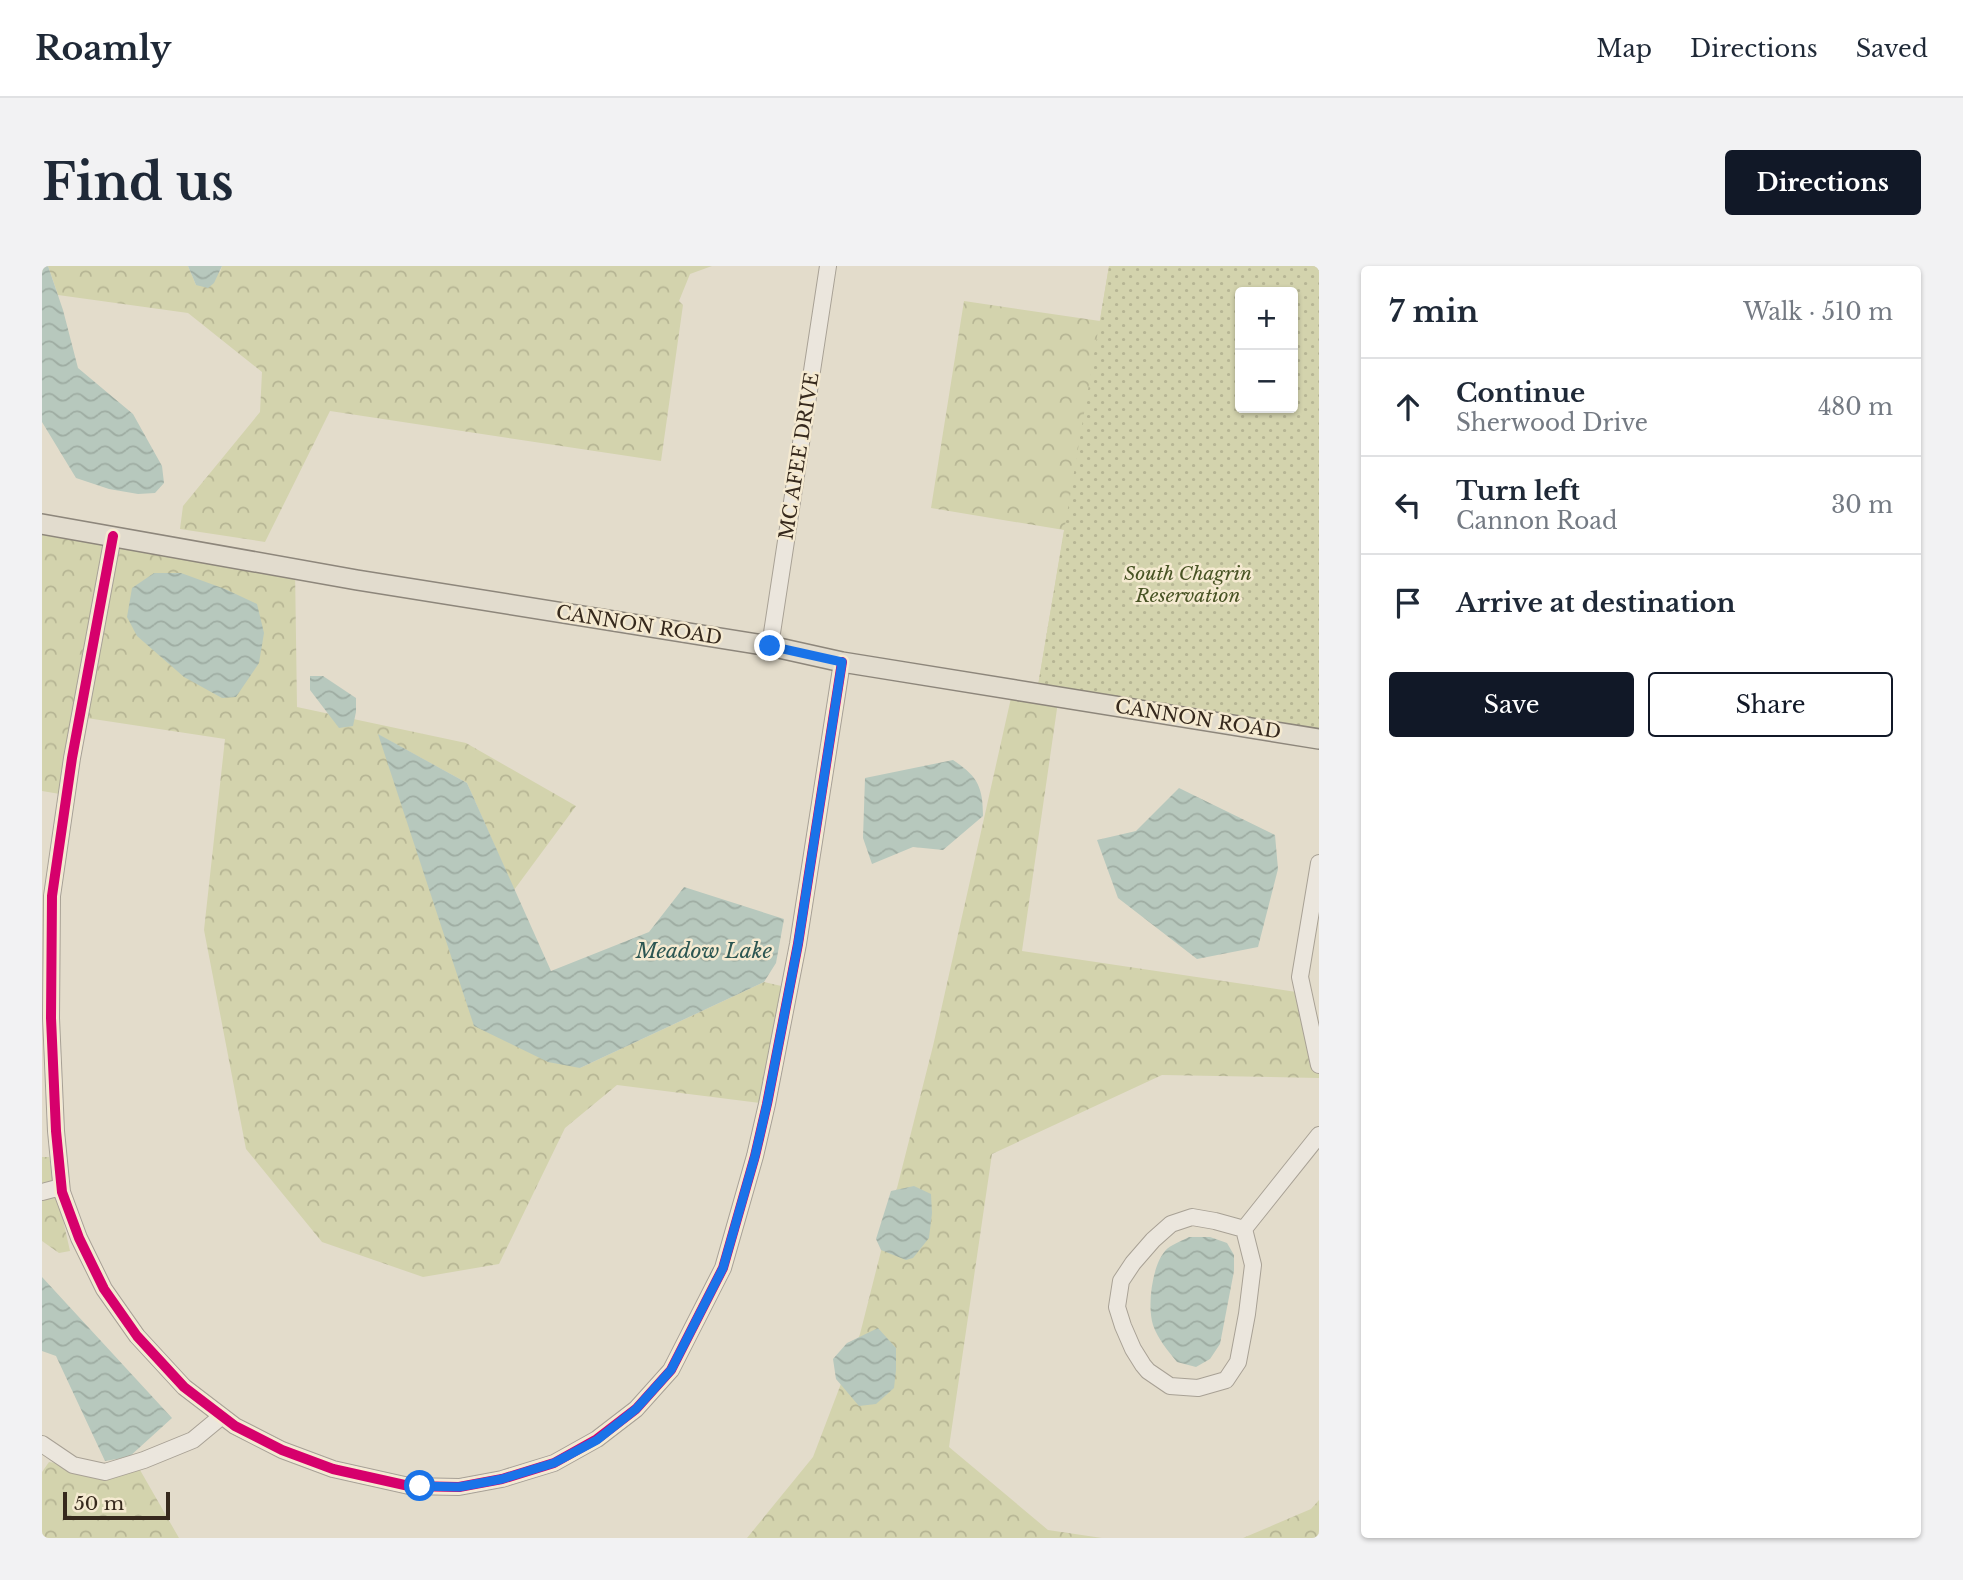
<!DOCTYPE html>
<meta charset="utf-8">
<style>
body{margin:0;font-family:"Libre Baskerville",serif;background:#f2f2f3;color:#1f2937}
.controls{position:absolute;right:21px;top:21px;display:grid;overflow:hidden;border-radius:7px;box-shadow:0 2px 5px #0004}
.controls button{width:63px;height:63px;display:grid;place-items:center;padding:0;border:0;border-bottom:2px solid #e0e1e3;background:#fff;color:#1f2937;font:35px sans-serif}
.scale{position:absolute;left:21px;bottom:18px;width:107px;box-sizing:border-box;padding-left:7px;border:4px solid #36291d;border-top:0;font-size:19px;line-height:24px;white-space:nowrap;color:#36291d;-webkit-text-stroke:5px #f5ead1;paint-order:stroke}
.stop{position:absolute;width:21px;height:21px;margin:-16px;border:5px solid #1a73e8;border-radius:50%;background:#fff}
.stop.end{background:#1a73e8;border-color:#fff;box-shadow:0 2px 7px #0008}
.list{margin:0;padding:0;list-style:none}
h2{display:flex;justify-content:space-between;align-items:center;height:91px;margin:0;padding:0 28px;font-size:30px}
h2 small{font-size:23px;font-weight:400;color:#747a83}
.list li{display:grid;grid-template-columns:46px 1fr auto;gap:21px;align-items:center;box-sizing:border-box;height:98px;padding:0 28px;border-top:2px solid #e0e1e3}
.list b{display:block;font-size:26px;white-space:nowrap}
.list p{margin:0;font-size:23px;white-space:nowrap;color:#747a83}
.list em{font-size:23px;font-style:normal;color:#747a83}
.actions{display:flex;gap:14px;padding:21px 28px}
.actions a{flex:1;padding:16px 0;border:2px solid #111827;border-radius:7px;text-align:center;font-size:24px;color:#111827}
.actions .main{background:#111827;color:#fff}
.icon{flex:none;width:38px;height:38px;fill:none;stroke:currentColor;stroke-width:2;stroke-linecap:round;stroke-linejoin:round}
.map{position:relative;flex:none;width:1277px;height:1272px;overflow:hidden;border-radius:7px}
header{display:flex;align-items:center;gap:42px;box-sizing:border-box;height:98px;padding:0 35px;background:#fff;border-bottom:2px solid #e0e1e3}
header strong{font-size:33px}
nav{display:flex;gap:38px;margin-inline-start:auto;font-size:24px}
.intro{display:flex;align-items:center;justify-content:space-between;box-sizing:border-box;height:168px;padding:0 42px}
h1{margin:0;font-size:49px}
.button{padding:18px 32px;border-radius:7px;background:#111827;color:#fff;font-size:24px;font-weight:700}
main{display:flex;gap:42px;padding:0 42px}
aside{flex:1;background:#fff;border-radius:7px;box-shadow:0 2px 5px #0004}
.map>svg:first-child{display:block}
</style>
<header>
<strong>Roamly</strong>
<nav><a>Map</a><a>Directions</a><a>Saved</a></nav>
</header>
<div class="intro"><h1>Find us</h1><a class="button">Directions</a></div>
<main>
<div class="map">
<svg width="1277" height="1272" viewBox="0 0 1277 1272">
<defs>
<pattern id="forest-crowns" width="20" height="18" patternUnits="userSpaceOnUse" patternTransform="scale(1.75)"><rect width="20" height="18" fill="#d3d3ad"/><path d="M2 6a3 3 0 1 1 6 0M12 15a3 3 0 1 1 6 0" fill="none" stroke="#b6b594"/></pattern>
<pattern id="park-dots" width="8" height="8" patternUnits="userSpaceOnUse" patternTransform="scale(1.75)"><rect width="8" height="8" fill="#d3d3ad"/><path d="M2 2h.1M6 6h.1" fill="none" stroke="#b6b594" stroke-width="1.8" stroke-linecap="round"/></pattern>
<pattern id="water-waves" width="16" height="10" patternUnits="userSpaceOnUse" patternTransform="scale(1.75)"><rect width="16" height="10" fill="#b7c8bd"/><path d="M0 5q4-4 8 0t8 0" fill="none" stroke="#9eaca2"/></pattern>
</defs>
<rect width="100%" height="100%" fill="#e3dccb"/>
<path fill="url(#forest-crowns)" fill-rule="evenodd" d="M6,0H146L154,19L178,6L180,0H670L648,8L637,35L641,39L619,195L288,145L223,276L138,263L141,240L218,146L220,106L146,47L16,29Z
M1067,0H1277V473L1017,429L980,685L1261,727L1277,799V812L1120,809L950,888L907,1181L1006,1264L1060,1272H705L771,1191L818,1068L891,780L971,423L995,426L1022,264L889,242L922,35L1058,55ZM1198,26H1251V142H1198Z
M0,258L253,302L255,441L424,477L534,540L472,624L425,517L337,469L538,802L722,716L748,722L725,838L575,819L523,862L457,998L381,1011L280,976L204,883L162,664L183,473L38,451L24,529L0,525Z
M0,891H7L28,985L17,987L0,975Z
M7,1196L47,1202L94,1197L137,1272H0V1206Z
M1277,1234V1272H1201L1269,1243Z"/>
<path fill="url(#park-dots)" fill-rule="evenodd" d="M1067,0H1277V471L995,425ZM1198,26H1251V142H1198Z"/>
<path fill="url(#water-waves)" d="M0,0H6L21,44L36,102L91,148L120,200L122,217L113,227L96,228L67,223L34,212L0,156Z
M146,0H180L172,17L166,22L154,19Z
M112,307H139L183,323L215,338L222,367L217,397L194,431L180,432L142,411L95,370L85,351L90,322Z
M268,410H281L314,432V446L311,460L297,462L268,424Z
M336,468L425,517L509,705L607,666L642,621L742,653L734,697L722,716L538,802L506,796L432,760Z
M911,494C935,510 941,520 941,550L901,584L871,581L830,598L821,572L823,512Z
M1137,522L1233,569L1236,603L1216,681L1155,693L1076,632L1055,574L1094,565Z
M872,920L889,928L890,947L887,972L871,992L864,994L839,984L834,973L849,925Z
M1147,971H1168L1185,977L1192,989V1005L1178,1078L1168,1093L1154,1101L1135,1096C1126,1085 1116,1073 1111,1059C1105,1040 1110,1000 1123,985C1128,979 1140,975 1147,971Z
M0,1011L130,1152L87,1191L63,1195L14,1090L0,1085Z
M836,1062L854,1082V1104L852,1122L834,1138L817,1140L794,1113L791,1093L805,1077Z"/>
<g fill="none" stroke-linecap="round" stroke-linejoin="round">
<defs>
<path id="minor" d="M71,270L30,492L10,630L9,752L14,865L20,926L37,972L62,1023L95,1070L142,1121L193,1160L240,1184L291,1203L367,1220L417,1221L460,1213L512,1197L555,1173L594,1143L629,1104L681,1002L713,890L725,838L756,678L800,396
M728,380L786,0
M1277,597L1258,711L1277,799
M0,926L19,921
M1150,951L1173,955L1202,963L1211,999L1205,1048L1196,1096L1184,1114L1156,1122L1128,1120L1106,1105L1101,1099L1091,1083L1081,1060L1075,1041L1079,1015L1091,997L1111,974L1129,958Z
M1202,963L1277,869
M0,1178L31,1199L63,1206L102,1194L151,1174L180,1150"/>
<path id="major" d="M0,258L315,314L728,380L800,396L1277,473"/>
</defs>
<use href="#minor" stroke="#a8a195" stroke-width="18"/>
<use href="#major" stroke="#8d867b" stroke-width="22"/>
<use href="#minor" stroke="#ebe6dd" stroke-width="16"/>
<use href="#major" stroke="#e2dcce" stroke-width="19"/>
<defs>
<path id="cycleway" d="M71,270L30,492L10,630L9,752L14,865L20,926L37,972L62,1023L95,1070L142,1121L193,1160L240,1184L291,1203L367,1220L417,1221L460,1213L512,1197L555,1173L594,1143L629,1104L681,1002L713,890L725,838L756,678L800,396"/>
</defs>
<use href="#cycleway" stroke="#f5ead1" stroke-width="15"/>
<use href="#cycleway" stroke="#d6006c" stroke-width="10"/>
</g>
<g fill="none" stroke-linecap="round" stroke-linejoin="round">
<path stroke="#1a73e8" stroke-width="9" d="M378,1220L417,1221L460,1213L512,1197L555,1174L594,1143L629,1104L681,1002L713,890L725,838L756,678L800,396L728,380"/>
</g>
<g text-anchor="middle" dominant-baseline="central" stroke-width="5" stroke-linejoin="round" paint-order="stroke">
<g font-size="19" fill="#36291d" stroke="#f5ead1">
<text transform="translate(757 190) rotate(-81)">MC AFEE DRIVE</text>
<text transform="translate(597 359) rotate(9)">CANNON ROAD</text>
<text transform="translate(1156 453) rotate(9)">CANNON ROAD</text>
</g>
<g font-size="19" font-style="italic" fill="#485324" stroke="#f5ead1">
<text x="1146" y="307">South Chagrin<tspan x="1146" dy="22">Reservation</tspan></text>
</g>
<g font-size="21" font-style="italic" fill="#2c5652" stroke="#f5ead1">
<text x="662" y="685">Meadow Lake</text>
</g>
</g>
</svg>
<div class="controls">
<button>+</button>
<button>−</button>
</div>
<div class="scale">50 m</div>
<div class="stop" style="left:378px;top:1220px"></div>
<div class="stop end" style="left:728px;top:380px"></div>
</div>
<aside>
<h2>7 min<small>Walk · 510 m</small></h2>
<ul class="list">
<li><svg class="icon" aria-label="ahead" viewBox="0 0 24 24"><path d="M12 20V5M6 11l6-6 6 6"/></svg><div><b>Continue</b><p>Sherwood Drive</p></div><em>480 m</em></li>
<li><svg class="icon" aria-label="left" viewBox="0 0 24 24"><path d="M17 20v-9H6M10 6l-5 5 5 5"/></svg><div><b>Turn left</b><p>Cannon Road</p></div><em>30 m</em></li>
<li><svg class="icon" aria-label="arrive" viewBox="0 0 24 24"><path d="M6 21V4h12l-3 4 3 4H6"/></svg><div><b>Arrive at destination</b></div></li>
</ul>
<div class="actions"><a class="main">Save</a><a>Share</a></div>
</aside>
</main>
